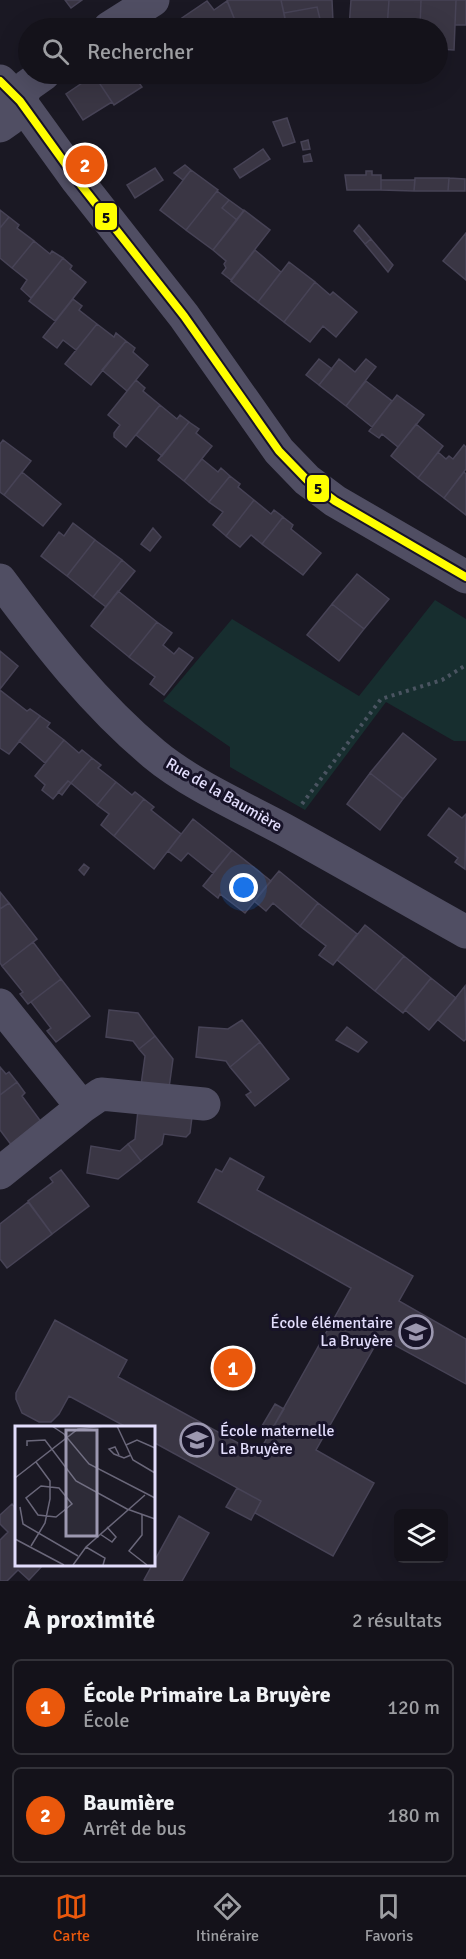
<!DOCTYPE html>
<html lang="fr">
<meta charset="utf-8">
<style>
body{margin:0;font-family:Signika,sans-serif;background:#212027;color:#f1f3f6}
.controls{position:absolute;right:18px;bottom:18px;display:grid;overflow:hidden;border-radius:9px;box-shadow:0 6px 24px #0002}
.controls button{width:54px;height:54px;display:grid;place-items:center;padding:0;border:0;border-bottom:2px solid #333239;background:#14121a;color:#f1f3f6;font:30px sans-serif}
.you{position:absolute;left:244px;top:888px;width:21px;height:21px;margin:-15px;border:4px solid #fff;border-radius:50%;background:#1a73e8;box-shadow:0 0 0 9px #1a73e833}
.badge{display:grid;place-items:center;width:39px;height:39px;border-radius:50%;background:#ea580c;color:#fff;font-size:20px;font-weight:700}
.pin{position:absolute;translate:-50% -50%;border:3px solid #fff;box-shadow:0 2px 6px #0006}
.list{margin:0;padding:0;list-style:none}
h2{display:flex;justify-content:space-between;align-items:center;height:78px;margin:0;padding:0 24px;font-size:26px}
h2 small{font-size:20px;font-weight:400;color:#9d9ea2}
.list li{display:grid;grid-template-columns:39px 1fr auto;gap:18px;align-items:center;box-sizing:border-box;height:96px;margin:0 12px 12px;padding:0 12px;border:2px solid #333239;border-radius:9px}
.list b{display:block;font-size:22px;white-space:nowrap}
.list p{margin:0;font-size:20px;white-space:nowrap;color:#9d9ea2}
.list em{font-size:20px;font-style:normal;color:#9d9ea2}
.icon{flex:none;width:33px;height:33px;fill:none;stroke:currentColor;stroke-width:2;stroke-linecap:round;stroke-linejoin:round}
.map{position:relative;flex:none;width:466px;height:1581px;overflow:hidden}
.search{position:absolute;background:#14121a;box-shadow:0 6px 24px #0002;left:18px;right:18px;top:18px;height:66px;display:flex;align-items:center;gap:15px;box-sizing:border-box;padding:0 21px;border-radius:33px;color:#9d9ea2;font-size:22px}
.sheet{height:294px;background:#14121a}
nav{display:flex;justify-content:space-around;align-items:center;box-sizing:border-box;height:84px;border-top:2px solid #333239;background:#14121a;font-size:16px;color:#9d9ea2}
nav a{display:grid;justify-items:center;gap:3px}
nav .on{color:#ea580c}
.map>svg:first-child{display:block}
</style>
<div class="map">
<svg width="466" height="1581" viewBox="0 0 466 1581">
<rect width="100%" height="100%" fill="#1a1823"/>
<path fill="#172e2f" d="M435,600L466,619V741H454L386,702L305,810L230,767V747L163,701L232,619L359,696Z"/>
<path fill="#3a3644" stroke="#474356" stroke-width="1.5" d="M65,0H82L71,8Z
M227,0H281L285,19L251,24L252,28H238Z
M281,0H332L333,21L321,23L317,7L284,13Z
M351,0H389L387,28H349Z
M389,0H421L420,28H387Z
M421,0H456L454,50L438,49V28H420Z
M456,0H466V25H455Z
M207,1L214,10L227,1L238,28H184L179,20Z
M317,7L321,23L287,28L284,13Z
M285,19L286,25L252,28L251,24Z
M179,20L184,28H165Z
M97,74H133L142,87L114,105L94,75Z
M133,74H150L138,81Z
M157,74H173L162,82Z
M94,75L112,102L83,120L66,94Z
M287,118L295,142L283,146L273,122Z
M308,140L310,149L303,150L301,142Z
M263,149L270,159L240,178L234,169Z
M310,154L312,161L304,162L303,156Z
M185,165L191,170L183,180L174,173Z
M155,168L163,180L135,198L127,185Z
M191,170L218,190L186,230L160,210Z
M366,171H372V175H381V190H347L345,175H366Z
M415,178H449L448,191H414Z
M449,178L465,179V191H448Z
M381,180H415L414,191L381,190Z
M217,191L229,200L222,208L237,220L213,250L186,230Z
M229,200L244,211L237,220L222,208Z
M0,210L9,217L0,228Z
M244,210L270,230L231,280L222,273L226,268L224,264L226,261L213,250Z
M9,217L19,225L17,228L34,241L12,268L0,258V228Z
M359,225L371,239L365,244L354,231Z
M466,233V280L443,261Z
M371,239L393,265L388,272L365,244Z
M34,241L50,254L52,251L63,258L31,298L21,289L27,280L12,268Z
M255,250L281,272L258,302L231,281Z
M63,258L72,266L70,269L86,282L55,321L29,301Z
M289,262L315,282L284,322L258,302Z
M315,282L330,295L333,292L357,312L336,337L323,326L310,342L284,322Z
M73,299L82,306L79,310L97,324L76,350L63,340L57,348L43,337Z
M97,324L114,337L116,333L126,341L91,385L65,364Z
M126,341L135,348L133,352L148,365L127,391L102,370Z
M319,359L332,369L319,385L306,375Z
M339,359L355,372L366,359L376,367L346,406L319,385Z
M136,380L145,388L143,391L160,405L126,447L114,437V433L120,425L108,415Z
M366,381L392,401L372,427L346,406Z
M397,395L424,415L398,447L382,434L379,438L369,431Z
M160,405L177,419L180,415L189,422L162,456L136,435Z
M189,422L199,429L196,433L212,446L184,481L158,460Z
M416,424L443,446L418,478L391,456Z
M3,440L31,461L4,495L0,492V444Z
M464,445L466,447V469L444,498L418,478L438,452L446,459L449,456L453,459Z
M202,459L218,472L221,468L230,476L209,502L184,481Z
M22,472L61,504L43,526L4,495Z
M464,472L466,474V515L444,498Z
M230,476L240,484L238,487L254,500L226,536L213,525L223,512L209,502Z
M254,500L271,514L274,510L283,517L262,544L251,535L240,547L226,536Z
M283,517L293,525L291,529L321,553L303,575L262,544Z
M73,523L95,540L67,576L41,556L59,532L64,536Z
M153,528L161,537L150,551L141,544Z
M95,540L122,560L93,597L67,576Z
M122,560L135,571L106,607L93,597Z
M357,574L389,599L364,629L332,604Z
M118,591L157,622L129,657L91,626Z
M332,604L364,629L339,661L307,635Z
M157,622L172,633L163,645L174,654L179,648L193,658L164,695L150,684L155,677L129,657Z
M0,651L18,666L0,689Z
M0,690L27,711L30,709L40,716L9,754L0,748Z
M40,716L50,723L47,727L64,740L45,763L19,741Z
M403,733L436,759L403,799L370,773Z
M64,740L79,753L82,750L92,758L71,783L68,781L53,799L42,790L45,785L35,776Z
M92,758L101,765L98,768L116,782L97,805L71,783Z
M370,773L403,799L380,830L347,804Z
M68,781L71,783L62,795L58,792Z
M116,782L132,795L135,792L144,799L114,836L101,825L109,814L97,805Z
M144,799L154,807L151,810L181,834L154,869L114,836Z
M449,808L462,818L466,814L465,869L455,862L458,858L428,835Z
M193,819L232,850L213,873L188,853L181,861L168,851Z
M232,850L271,881L245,913L220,894L218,898L203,886Z
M84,864L89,868L84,875L79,870Z
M279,871L318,903L300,926L273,903L266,911L254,901Z
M0,892L9,903L0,909Z
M9,903L37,939L2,966L0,963V909Z
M318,903L357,934L333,965L319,955L326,946L300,926Z
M365,925L404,956L375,991L337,960Z
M33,942L61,979L28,1004L20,994L23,992L2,966Z
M404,956L431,978L403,1013L375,991Z
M431,978L456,998L429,1030L405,1010Z
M61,979L90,1016L56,1042L47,1031L51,1028L31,1002Z
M465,986L466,1039L464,1041L438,1020Z
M109,1010L138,1013L155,1036L139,1049L133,1041L106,1037Z
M242,1020L260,1042L230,1067L226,1061L196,1057L199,1027L228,1029Z
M347,1027L367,1042L358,1052L336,1040Z
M155,1036L173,1059L169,1088L141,1085L145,1056L139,1049Z
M260,1042L289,1079L255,1106L246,1095L251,1092L230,1067Z
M0,1067L6,1074L9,1072L17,1082L0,1095Z
M17,1082L25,1093L22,1096L42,1123L12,1146L0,1130V1095Z
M138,1110L192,1117L190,1133L186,1137L164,1134L162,1144L141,1161L128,1144L135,1139Z
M128,1144L141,1161L118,1179L87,1173L91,1146L120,1151Z
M230,1158L264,1177L257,1190L413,1276L399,1301L466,1339V1384L380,1337L316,1450L374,1483L333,1556L255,1513L261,1501L153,1442V1428H128L69,1396L59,1414L51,1422H39L22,1413L16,1399V1393L55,1320L127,1360L118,1377L258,1454L351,1288L198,1202L216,1169L222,1172Z
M61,1170L89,1206L52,1234L28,1201L53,1182L50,1178Z
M28,1202L52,1234L7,1268L0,1259V1224Z
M275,1404L284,1409L268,1436L259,1431Z
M237,1488L261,1501L251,1520L226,1507Z
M12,1504L16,1509V1564H44L29,1580L18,1570L7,1581H0V1540L8,1532L0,1524V1515Z
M179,1516L209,1533L182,1581H146L144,1580Z"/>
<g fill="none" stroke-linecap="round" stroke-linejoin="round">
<path stroke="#4a5461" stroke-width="4" stroke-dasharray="3 4.5" stroke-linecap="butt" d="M302,804L381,699L442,680L466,665"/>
<path stroke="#504e63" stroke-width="33" d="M109,28L153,0
M0,81L20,101L77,180L184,316L279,451L307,480L335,501L466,577
M0,126L10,119L27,86L44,74
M0,580C46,642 94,704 154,754C190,784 242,807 283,829C345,863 405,898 466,932
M0,1005L82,1107L0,1173
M82,1107L101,1094L204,1104"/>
<defs>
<path id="bus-1" d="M0,81L20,101L77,180L184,316L279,451L307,480L335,501L466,577"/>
</defs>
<use href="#bus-1" stroke="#171328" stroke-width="12"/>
<use href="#bus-1" stroke="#ff0" stroke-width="8"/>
</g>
<defs>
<symbol id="school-ring" viewBox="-11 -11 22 22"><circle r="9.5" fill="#171328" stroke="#9c98b0" stroke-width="1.5"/><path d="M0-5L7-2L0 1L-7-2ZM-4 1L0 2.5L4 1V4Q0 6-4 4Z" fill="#9c98b0"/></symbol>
</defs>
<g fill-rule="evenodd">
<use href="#school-ring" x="397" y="1313" width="38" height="38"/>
<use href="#school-ring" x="178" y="1421" width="38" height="38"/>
</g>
<g text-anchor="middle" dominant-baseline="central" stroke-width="6" stroke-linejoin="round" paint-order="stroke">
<g font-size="16" fill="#e2ddfc" stroke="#171328">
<text transform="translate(224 795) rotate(30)">Rue de la Baumière</text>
</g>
<g font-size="16" fill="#e2ddfc" stroke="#171328" text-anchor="end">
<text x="393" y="1323">École élémentaire<tspan x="393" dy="18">La Bruyère</tspan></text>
<text x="220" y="1431" text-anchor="start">École maternelle<tspan x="220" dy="18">La Bruyère</tspan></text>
</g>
</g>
<g transform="translate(15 1426)">
<rect width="140" height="140" fill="#1a1823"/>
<path fill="none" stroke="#6a677a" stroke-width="1.5" d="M37,0L49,8L74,38L140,72M102,0L118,34L140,47M111,19L122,14L140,22M12,20V15L30,14L61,55L112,83L140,93M104,29L100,21L94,23L99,28L109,32L116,29M0,52L63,3L90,0M26,60L44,62L57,78L41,91L23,89L11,72ZM5,81L8,98L63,130M127,89V109L114,125L132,139M85,108L97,116L101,111L92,101M0,113L49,139M16,120L30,97L35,73V55L21,36M71,121L90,132L88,139M58,139L71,121L130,69"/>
<path fill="#9c98b0" fill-opacity="0.15" stroke="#9c98b0" stroke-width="3" d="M51,4H82V110H51Z"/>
<rect width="140" height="140" fill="none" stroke="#e2ddfc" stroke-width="3"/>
</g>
<g stroke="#171328" stroke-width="2">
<rect x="94" y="202" width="24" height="29" rx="6" fill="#ff0"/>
<rect x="306" y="474" width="24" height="29" rx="6" fill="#ff0"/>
</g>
<g font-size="16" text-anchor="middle" font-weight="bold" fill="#111">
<text x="106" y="223">5</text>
<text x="318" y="494">5</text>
</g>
</svg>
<div class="controls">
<button><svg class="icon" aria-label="layers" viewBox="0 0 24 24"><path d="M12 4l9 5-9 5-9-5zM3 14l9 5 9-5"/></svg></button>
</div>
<div class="you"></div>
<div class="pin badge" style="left:233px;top:1368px">1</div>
<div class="pin badge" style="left:85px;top:165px">2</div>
<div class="search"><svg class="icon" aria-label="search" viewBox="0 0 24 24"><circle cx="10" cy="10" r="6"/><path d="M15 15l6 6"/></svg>Rechercher</div>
</div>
<section class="sheet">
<h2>À proximité<small>2 résultats</small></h2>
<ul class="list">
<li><span class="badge">1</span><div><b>École Primaire La Bruyère</b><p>École</p></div><em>120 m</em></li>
<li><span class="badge">2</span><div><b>Baumière</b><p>Arrêt de bus</p></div><em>180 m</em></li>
</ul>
</section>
<nav>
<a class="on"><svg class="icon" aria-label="map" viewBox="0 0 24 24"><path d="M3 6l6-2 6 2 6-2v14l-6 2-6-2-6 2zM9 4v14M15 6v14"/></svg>Carte</a>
<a><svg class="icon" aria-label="directions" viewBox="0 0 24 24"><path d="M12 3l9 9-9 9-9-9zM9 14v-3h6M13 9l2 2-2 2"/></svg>Itinéraire</a>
<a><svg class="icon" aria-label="saved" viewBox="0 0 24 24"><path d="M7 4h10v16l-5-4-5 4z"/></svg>Favoris</a>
</nav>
